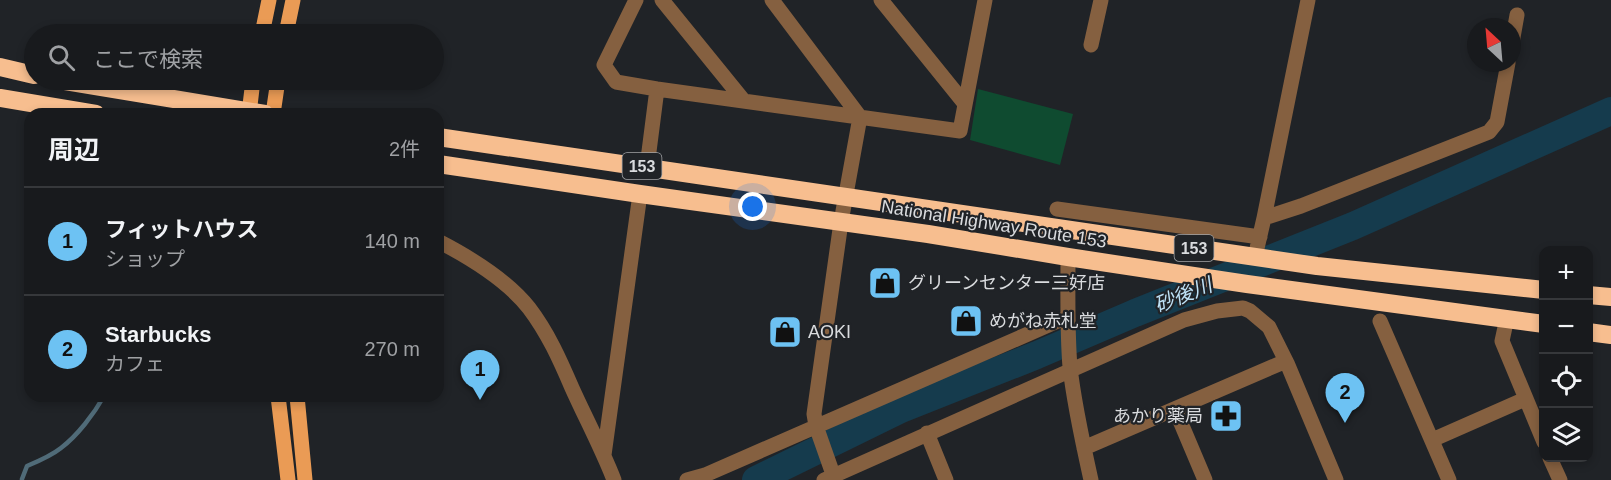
<!DOCTYPE html>
<html lang="ja">
<meta charset="utf-8">
<style>
body{margin:0;font-family:Helvetica,"Noto Sans JP",sans-serif;background:#25272a;color:#f1f3f6}
.controls{position:absolute;right:18px;bottom:18px;display:grid;overflow:hidden;border-radius:12px;box-shadow:0 3px 9px #0003}
.controls button{width:54px;height:54px;display:grid;place-items:center;padding:0;border:0;border-bottom:2px solid #36383b;background:#181a1d;color:#f1f3f6;font:30px sans-serif}
.compass{position:absolute;left:1467px;top:18px;width:54px;height:54px;border-radius:50%;background:#181a1d;box-shadow:0 3px 9px #0003;rotate:334deg}
.you{position:absolute;left:753px;top:207px;width:21px;height:21px;margin:-15px;border:4px solid #fff;border-radius:50%;background:#1a73e8;box-shadow:0 0 0 9px #1a73e833}
.badge{display:grid;place-items:center;width:39px;height:39px;border-radius:50%;background:#6dc2f3;color:#111;font-size:20px;font-weight:700}
.pin{position:absolute;translate:-50% -50px;filter:drop-shadow(0 2px 3px #0008)}
.pin::after{content:'';position:absolute;top:32px;width:21px;height:18px;background:inherit;clip-path:polygon(0 0,100% 0,50% 100%)}
.list{margin:0;padding:0;list-style:none}
h2{display:flex;justify-content:space-between;align-items:center;height:78px;margin:0;padding:0 24px;font-size:26px}
h2 small{font-size:20px;font-weight:400;color:#9fa1a4}
.list li{display:grid;grid-template-columns:39px 1fr auto;gap:18px;align-items:center;box-sizing:border-box;height:108px;padding:0 24px;border-top:2px solid #36383b}
.list b{display:block;font-size:22px;white-space:nowrap}
.list p{margin:0;font-size:20px;white-space:nowrap;color:#9fa1a4}
.list em{font-size:20px;font-style:normal;color:#9fa1a4}
.icon{flex:none;width:33px;height:33px;fill:none;stroke:currentColor;stroke-width:2;stroke-linecap:round;stroke-linejoin:round}
.map{position:relative;flex:none;width:1611px;height:480px;overflow:hidden}
.search{position:absolute;background:#181a1d;box-shadow:0 3px 9px #0003;left:24px;top:24px;width:420px;height:66px;display:flex;align-items:center;gap:15px;box-sizing:border-box;padding:0 21px;border-radius:33px;color:#9fa1a4;font-size:22px}
.panel{position:absolute;background:#181a1d;box-shadow:0 3px 9px #0003;left:24px;top:108px;width:420px;height:294px;border-radius:18px}
.map>svg:first-child{display:block}
</style>
<div class="map">
<svg width="1611" height="480" viewBox="0 0 1611 480">
<rect width="100%" height="100%" fill="#202327"/>
<path fill="#0f4b30" d="M978,89L1073,114L1060,165L970,140Z"/>
<g fill="none" stroke-linecap="round" stroke-linejoin="round">
<path stroke="#506b78" stroke-width="4.5" d="M22,479L27,466C39,461 51,456 61,448C77,436 94,414 104,396"/>
<path stroke="#153b4d" stroke-width="28" d="M756,480L901,409L1037,355L1135,313L1353,226L1611,111"/>
<path stroke="#856040" stroke-width="15" d="M636,0L604,65L616,82L657,89L960,131L985,0
M662,0L744,101
M772,0L860,117L841,222L814,414L816,426L835,480
M881,0L965,104
M1512,43L1517,15
M1091,45L1101,0
M647,167L657,89
M1057,209L1260,237
M1264,218L1301,206L1489,132L1497,122L1508,63
M438,241C469,257 507,280 529,308C548,333 560,360 572,388C586,419 602,449 614,480
M1068,257C1068,294 1067,330 1070,367C1074,404 1083,444 1091,480
M1255,257L1264,218L1308,0
M1507,318L1502,341L1544,442
M1380,321L1449,480
M1175,409L1205,480
M927,433L946,480
M1432,440L1525,399
M1084,448L1286,361
M604,455L640,194
M1550,458L1560,480
M687,480L705,475L1067,317
M824,480L1184,320L1217,311L1243,308L1250,311L1269,327L1287,363L1336,480"/>
<path stroke="#ea9b55" stroke-width="15" d="M262,34L269,0
M286,34L293,0
M249,114L253,80
M273,114L278,80
M278,396L288,480
M297,396L305,480"/>
<path stroke="#f7be8f" stroke-width="18" d="M0,67L34,75
M59,80L265,114
M0,98L96,114
M438,137L1317,266L1544,290
M438,164L640,194L928,234L1068,257L1247,284L1544,324
M1588,295L1611,297
M1588,332L1611,335"/>
</g>
<defs>
<symbol id="shop-square" viewBox="-11 -11 22 22"><rect x="-9" y="-9" width="18" height="18" rx="4" fill="#6dc2f3" stroke="#202327"/><path d="M-5-2.5h2.3a2.7 3.5 0 0 1 5.4 0H5L5.5 6h-11ZM-1.5-2.5h3a1.5 2.3 0 0 0-3 0Z" fill="#111"/></symbol>
<symbol id="pharmacy-square" viewBox="-11 -11 22 22"><rect x="-9" y="-9" width="18" height="18" rx="4" fill="#6dc2f3" stroke="#202327"/><path d="M-2-6h4v4h4v4h-4v4h-4v-4h-4v-4h4Z" fill="#111"/></symbol>
</defs>
<g fill-rule="evenodd">
<use href="#shop-square" x="866" y="264" width="38" height="38"/>
<use href="#shop-square" x="947" y="302" width="38" height="38"/>
<use href="#shop-square" x="766" y="313" width="38" height="38"/>
<use href="#pharmacy-square" x="1207" y="397" width="38" height="38"/>
</g>
<g text-anchor="middle" dominant-baseline="central" stroke-width="4.5" stroke-linejoin="round" paint-order="stroke">
<g fill="#202327" stroke="#a2a4a7" stroke-width="1.5">
<rect x="622.5" y="153" width="39" height="26" rx="4.5"/>
<rect x="1174.5" y="235" width="39" height="26" rx="4.5"/>
</g>
<g font-size="16" font-weight="bold" fill="#d9dbde">
<text x="642" y="166">153</text>
<text x="1194" y="248">153</text>
</g>
<g font-size="18" fill="#d9dbde" stroke="#202327">
<text transform="translate(994 224) rotate(9)">National Highway Route 153</text>
</g>
<g font-size="18" fill="#d9dbde" stroke="#202327" text-anchor="start">
<text x="908" y="283">グリーンセンター三好店</text>
<text x="989" y="321">めがね赤札堂</text>
<text x="808" y="332">AOKI</text>
<text x="1203" y="416" text-anchor="end">あかり薬局</text>
</g>
<g font-size="20" font-style="italic" fill="#bee2f7" stroke="#202327">
<text transform="translate(1183 295) rotate(-22)">砂後川</text>
</g>
</g>
</svg>
<div class="controls">
<button>+</button>
<button>−</button>
<button><svg class="icon" aria-label="locate" viewBox="0 0 24 24"><circle cx="12" cy="12" r="6"/><path d="M12 2v4M12 18v4M2 12h4M18 12h4"/></svg></button>
<button><svg class="icon" aria-label="layers" viewBox="0 0 24 24"><path d="M12 4l9 5-9 5-9-5zM3 14l9 5 9-5"/></svg></button>
</div>
<svg class="compass" viewBox="-18 -18 36 36"><path d="M0-13l5 13h-10z" fill="#e53935"/><path d="M0 13l5-13h-10z" fill="#9fa1a4"/></svg>
<div class="you"></div>
<div class="pin badge" style="left:480px;top:400px">1</div>
<div class="pin badge" style="left:1345px;top:423px">2</div>
<div class="search"><svg class="icon" aria-label="search" viewBox="0 0 24 24"><circle cx="10" cy="10" r="6"/><path d="M15 15l6 6"/></svg>ここで検索</div>
<section class="panel">
<h2>周辺<small>2件</small></h2>
<ul class="list">
<li><span class="badge">1</span><div><b>フィットハウス</b><p>ショップ</p></div><em>140 m</em></li>
<li><span class="badge">2</span><div><b>Starbucks</b><p>カフェ</p></div><em>270 m</em></li>
</ul>
</section>
</div>
